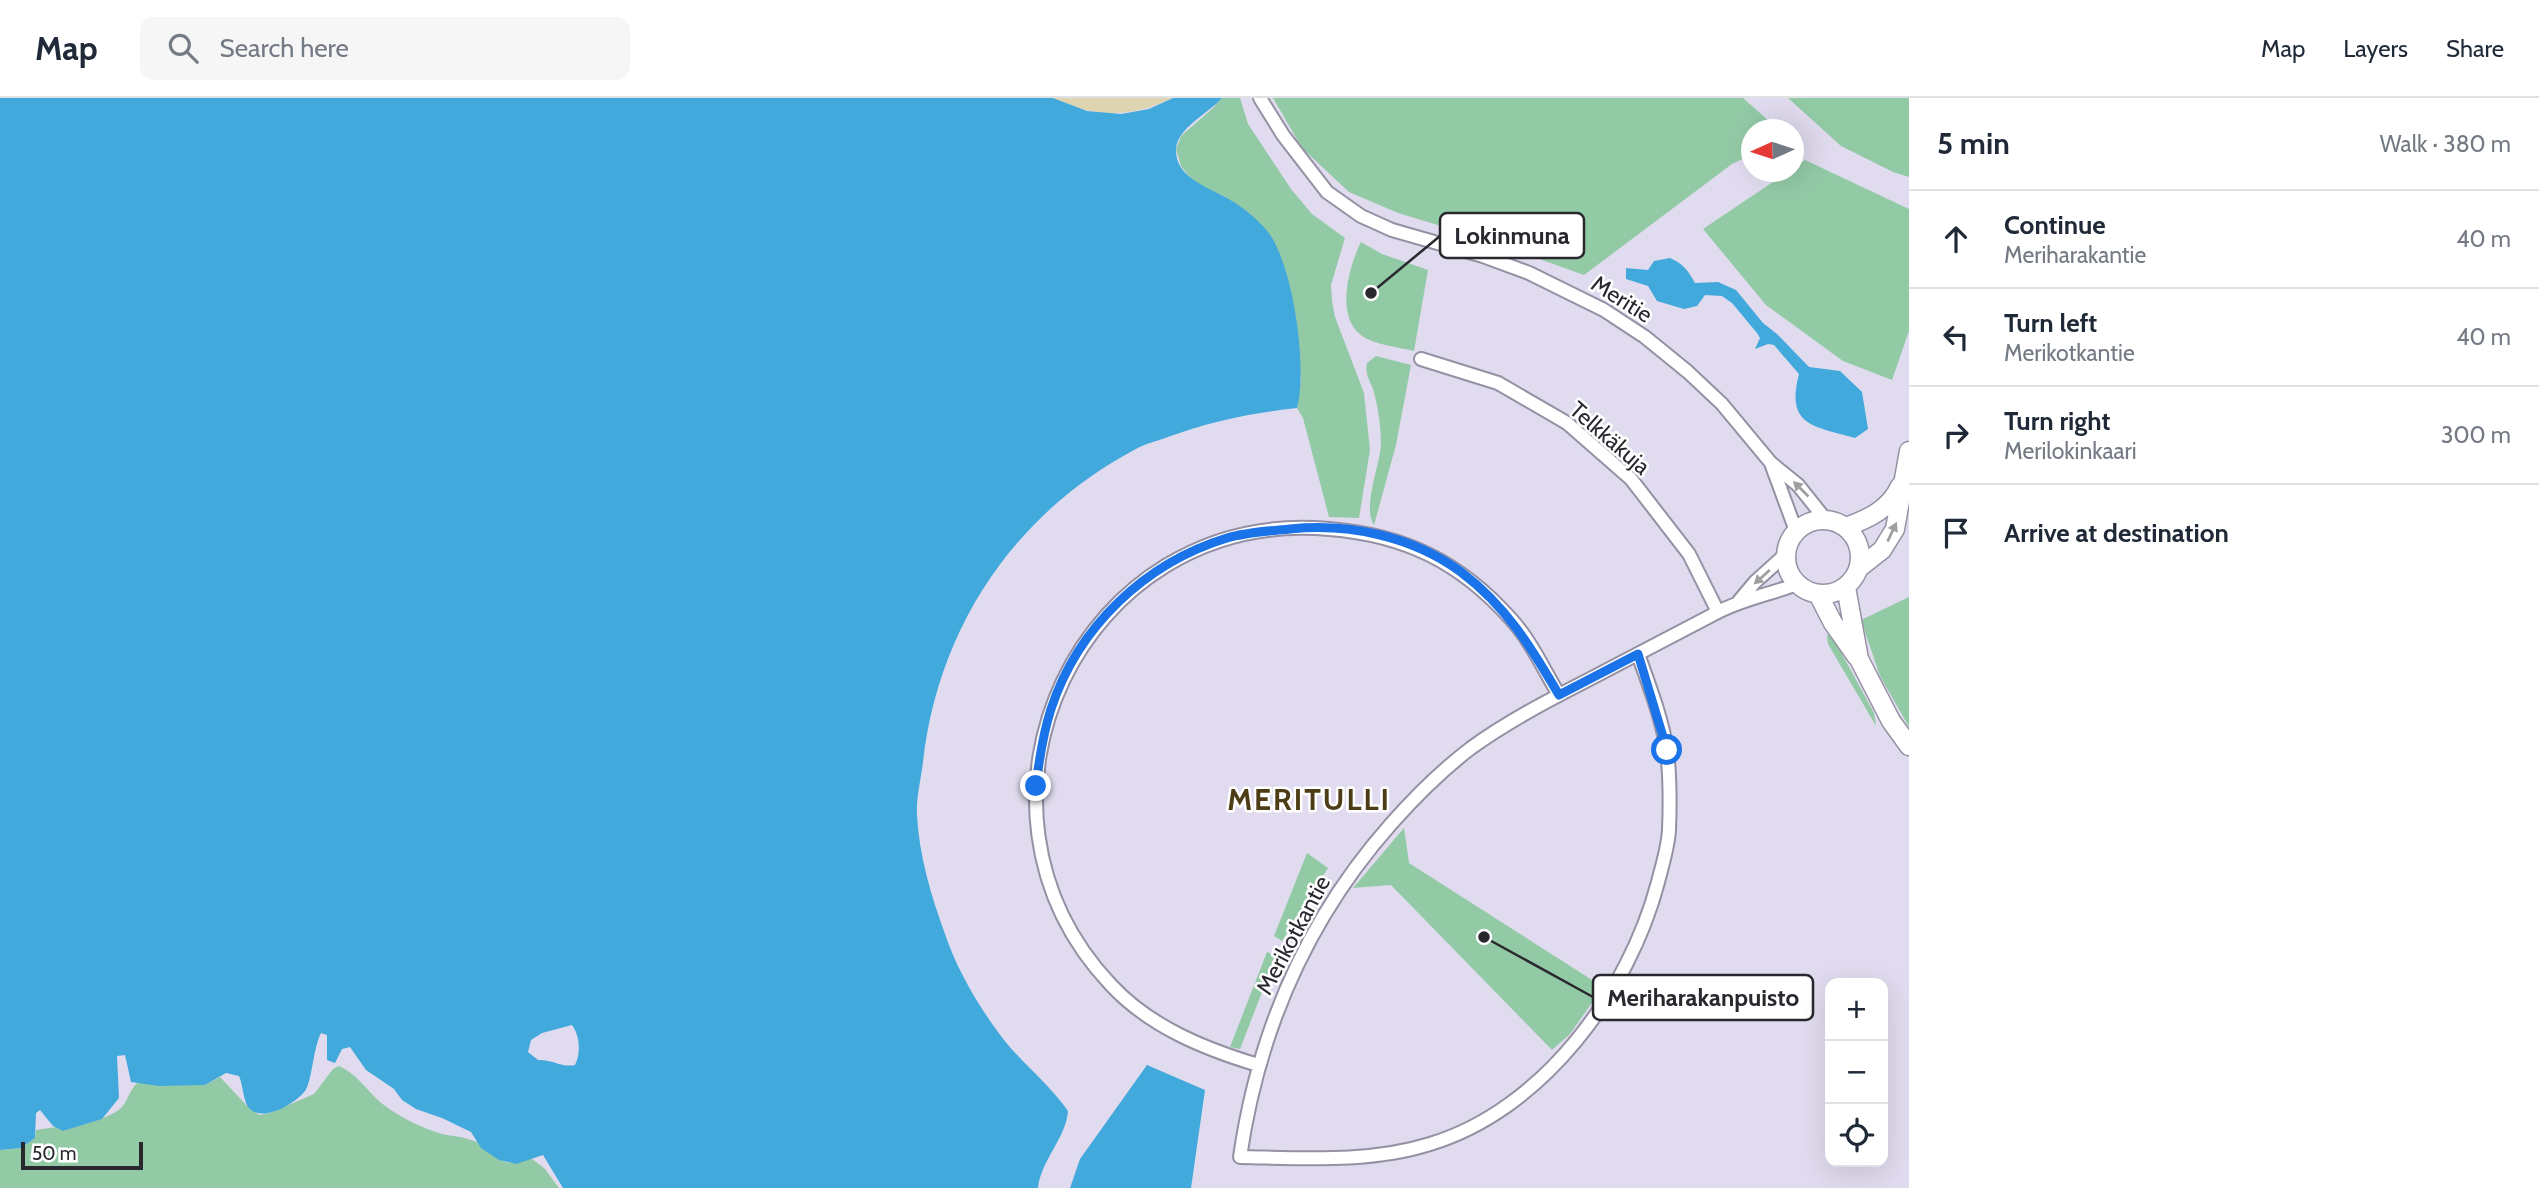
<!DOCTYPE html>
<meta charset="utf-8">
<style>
body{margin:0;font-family:Cabin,sans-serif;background:#f6f6f7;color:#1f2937}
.controls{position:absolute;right:21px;bottom:21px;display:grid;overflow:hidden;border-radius:14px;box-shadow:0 7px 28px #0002}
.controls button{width:63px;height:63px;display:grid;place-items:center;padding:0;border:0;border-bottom:2px solid #e0e1e3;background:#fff;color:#1f2937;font:35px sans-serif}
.compass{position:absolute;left:1741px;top:21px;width:63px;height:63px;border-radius:50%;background:#fff;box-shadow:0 7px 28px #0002;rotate:267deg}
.scale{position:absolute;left:21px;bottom:18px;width:122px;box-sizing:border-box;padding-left:7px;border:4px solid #2a282f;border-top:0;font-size:19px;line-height:24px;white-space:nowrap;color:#2a282f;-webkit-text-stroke:5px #fff;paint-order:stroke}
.stop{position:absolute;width:21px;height:21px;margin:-16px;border:5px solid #1a73e8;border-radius:50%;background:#fff}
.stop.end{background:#1a73e8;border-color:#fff;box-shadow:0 2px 7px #0008}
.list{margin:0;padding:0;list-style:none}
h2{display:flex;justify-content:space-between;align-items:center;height:91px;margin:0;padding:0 28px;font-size:30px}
h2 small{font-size:23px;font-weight:400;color:#747a83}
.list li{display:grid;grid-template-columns:46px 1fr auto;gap:21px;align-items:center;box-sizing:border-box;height:98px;padding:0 28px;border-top:2px solid #e0e1e3}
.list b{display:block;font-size:26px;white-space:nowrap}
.list p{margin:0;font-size:23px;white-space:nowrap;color:#747a83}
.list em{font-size:23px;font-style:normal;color:#747a83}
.icon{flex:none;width:38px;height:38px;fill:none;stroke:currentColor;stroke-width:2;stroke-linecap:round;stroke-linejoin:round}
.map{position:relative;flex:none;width:1909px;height:1090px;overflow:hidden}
header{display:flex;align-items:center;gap:42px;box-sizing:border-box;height:98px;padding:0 35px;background:#fff;border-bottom:2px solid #e0e1e3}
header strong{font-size:33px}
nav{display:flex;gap:38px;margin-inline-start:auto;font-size:24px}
.search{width:490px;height:63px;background:#f6f6f7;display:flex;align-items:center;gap:18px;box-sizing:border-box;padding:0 24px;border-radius:14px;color:#747a83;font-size:26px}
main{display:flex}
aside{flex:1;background:#fff}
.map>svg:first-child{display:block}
</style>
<header>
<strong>Map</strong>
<div class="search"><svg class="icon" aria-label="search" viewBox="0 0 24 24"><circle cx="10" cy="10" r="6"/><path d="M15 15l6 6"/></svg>Search here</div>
<nav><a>Map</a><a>Layers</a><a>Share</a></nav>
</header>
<main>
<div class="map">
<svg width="1909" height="1090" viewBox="0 0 1909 1090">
<rect width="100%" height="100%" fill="#e0dbee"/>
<path fill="#93caa6" d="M1222,0H1240L1248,26L1291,91L1312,116L1345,140L1331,187L1332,203L1335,219L1364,295L1370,352L1359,420L1329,419L1303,320L1297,310L1301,281L1293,202L1226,99L1194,85L1181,68L1176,51L1181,38L1213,10Z
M1273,0H1743L1778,31L1752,32L1751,57L1732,66L1584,177L1484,141L1398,115L1349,94L1302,50Z
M1788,0H1909V79L1893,74L1841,48Z
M1805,62L1909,111V233L1892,282L1843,263L1766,207L1703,131L1788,74H1794V70Z
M1361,144L1382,156L1428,172L1414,253C1398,249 1374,247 1361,237C1335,218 1349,168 1361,144Z
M1376,258L1411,267L1396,347L1374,427C1362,409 1380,368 1381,346C1381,328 1378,308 1373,291C1369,281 1365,276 1367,265Z
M1909,499V629L1880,578L1861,522Z
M1830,534L1874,615L1876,628L1828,546L1827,538Z
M1404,730L1409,765L1603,889L1570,936L1552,952L1391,787L1353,790Z
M1307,755L1328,770L1282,843L1274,838Z
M1267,854L1276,858L1240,951L1230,949Z
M339,968C359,977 368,995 384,1007C401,1020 422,1030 442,1036C453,1038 464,1039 474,1043C500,1052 495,1075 531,1060L545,1071L559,1090H0V1052L21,1050L35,1040L36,1032L56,1029L64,1033C79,1027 112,1020 122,1009C128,1002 129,993 137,985L205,987L220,979L251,1012L260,1017L270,1015L314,996L333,971Z"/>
<path fill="#ded5b0" d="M1053,0H1173C1130,20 1095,20 1053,0Z"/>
<path fill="#42a9dc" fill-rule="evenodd" d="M0,0H1053L1087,13L1121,16L1149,11L1173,0H1222C1209,15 1177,30 1176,51C1175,80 1208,89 1227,100C1241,108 1257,120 1268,134C1293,166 1308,270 1297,310C1252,315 1211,323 1168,339C1157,343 1144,346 1134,352C1014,416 938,530 923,664C921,681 916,700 917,717C919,757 931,798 945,836C957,872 980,911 1004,942C1024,967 1049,986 1068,1013C1066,1040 1041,1062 1038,1090H563L543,1057L516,1066L499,1062L481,1050L471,1034L442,1020L416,1011L402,1002L394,991L366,972L350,949L342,951L335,965L327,962V937L321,935C313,950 312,984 305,993C295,1006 261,1026 248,1009C243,1001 243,987 239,978L226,975L205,987L159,988L131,984L125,957L117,958L119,1000L102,1021L63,1033L53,1028L40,1012L36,1015L35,1040L21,1050L0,1052ZM572,927C580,938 581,955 575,967C562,970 552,961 538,962L528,954L531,942L542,935Z
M1670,160C1683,166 1688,172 1695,185L1718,184L1736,192L1763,225L1777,236L1809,269L1840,273L1862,294L1868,331L1855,340C1815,328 1785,329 1799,276L1774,247L1768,246L1755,251L1760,240L1757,235L1732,205L1722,198L1705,197L1697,208L1684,211L1657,203L1648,188L1626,181V170L1648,172L1654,163Z
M1147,967L1205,992L1191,1090H1070L1080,1061Z"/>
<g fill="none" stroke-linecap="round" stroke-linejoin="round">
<defs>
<path id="street" d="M1260,0L1283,37L1327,94L1361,118L1392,132L1483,158L1529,175L1604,212L1645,239L1688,274L1722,306L1771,365L1798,387L1826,422
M1421,261L1498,285L1567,325L1631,381L1689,456L1718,514
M1772,368L1796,433
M1739,503L1755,484L1786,456
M1638,556C1649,587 1662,620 1667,653C1670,678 1670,707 1669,732C1668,750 1662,768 1658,784C1629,894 1543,1012 1430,1046C1370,1065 1303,1060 1240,1059C1258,935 1307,821 1391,726C1415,699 1442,672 1471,650C1507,624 1547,603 1586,583C1630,560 1674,537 1718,514C1743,501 1771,496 1797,486
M1258,967C1205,951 1150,929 1111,887C941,707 1080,409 1329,431C1405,437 1460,464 1511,521C1531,543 1544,572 1559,597"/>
<path id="secondary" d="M1786 459a37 37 0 1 1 74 0a37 37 0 1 1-74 0Z
M1846,429C1868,421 1890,411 1900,388
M1859,470L1882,452L1895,431L1909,353
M1846,489L1859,561L1891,623L1909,648
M1818,496L1833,525L1857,559"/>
</defs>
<use href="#street" stroke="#9590a3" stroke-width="16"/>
<use href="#secondary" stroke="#9590a3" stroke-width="21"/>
<use href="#street" stroke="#fff" stroke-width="12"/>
<use href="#secondary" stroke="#fff" stroke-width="18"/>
</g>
<defs><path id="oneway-solid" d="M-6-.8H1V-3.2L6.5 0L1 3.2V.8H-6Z" transform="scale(1.75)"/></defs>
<g fill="#9f9ea1">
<use href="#oneway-solid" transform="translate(1801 391) rotate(-135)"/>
<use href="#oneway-solid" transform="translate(1892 434) rotate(-65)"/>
<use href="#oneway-solid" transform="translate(1762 479) rotate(138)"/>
</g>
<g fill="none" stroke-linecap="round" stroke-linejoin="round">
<path stroke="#1a73e8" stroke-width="9" d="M1036,688C1039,662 1043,636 1051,611C1078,529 1145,465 1227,440C1247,434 1269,433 1290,431C1349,425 1412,438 1461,474C1506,508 1531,549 1559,597L1638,556L1667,652"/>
</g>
<g text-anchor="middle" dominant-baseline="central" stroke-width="5" stroke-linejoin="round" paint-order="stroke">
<g font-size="23" fill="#2a282f" stroke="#fff">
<text transform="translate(1622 201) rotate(32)">Meritie</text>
<text transform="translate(1610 340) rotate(41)">Telkkäkuja</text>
<text transform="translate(1293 837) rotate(-62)">Merikotkantie</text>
</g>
<g font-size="30" font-weight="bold" letter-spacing="2" fill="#4d3d16" stroke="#fff">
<text x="1309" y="701">MERITULLI</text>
</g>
</g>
<path fill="none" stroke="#2a282f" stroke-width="2.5" d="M1371 195L1440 138M1484 839L1593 899"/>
<g fill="#2a282f" stroke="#fff" stroke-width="2.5">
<circle cx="1371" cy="195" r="7"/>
<circle cx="1484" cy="839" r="7"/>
</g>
<g fill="#fff" stroke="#2a282f" stroke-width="2.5">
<rect x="1440" y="115" width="144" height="45" rx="7"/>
<rect x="1593" y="877" width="220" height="45" rx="7"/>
</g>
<g font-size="24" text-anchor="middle" font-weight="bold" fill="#2a282f">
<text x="1512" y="146">Lokinmuna</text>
<text x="1703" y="908">Meriharakanpuisto</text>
</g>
</svg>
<div class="controls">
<button>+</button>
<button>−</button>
<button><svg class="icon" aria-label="locate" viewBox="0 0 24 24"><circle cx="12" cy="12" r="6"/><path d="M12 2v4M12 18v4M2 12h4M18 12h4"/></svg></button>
</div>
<svg class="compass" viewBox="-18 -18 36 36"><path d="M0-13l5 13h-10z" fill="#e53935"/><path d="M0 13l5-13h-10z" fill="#747a83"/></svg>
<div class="scale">50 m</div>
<div class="stop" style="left:1667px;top:652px"></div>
<div class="stop end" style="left:1036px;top:688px"></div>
</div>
<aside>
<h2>5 min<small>Walk · 380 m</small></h2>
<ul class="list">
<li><svg class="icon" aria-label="ahead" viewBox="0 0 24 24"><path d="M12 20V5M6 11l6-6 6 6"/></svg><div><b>Continue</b><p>Meriharakantie</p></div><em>40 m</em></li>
<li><svg class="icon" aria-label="left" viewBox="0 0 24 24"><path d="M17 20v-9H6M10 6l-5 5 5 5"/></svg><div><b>Turn left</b><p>Merikotkantie</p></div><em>40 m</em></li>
<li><svg class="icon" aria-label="right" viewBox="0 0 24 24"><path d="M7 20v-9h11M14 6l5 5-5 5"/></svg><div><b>Turn right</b><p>Merilokinkaari</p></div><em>300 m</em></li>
<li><svg class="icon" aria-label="arrive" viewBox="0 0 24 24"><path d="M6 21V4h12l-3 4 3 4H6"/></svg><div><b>Arrive at destination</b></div></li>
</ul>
</aside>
</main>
